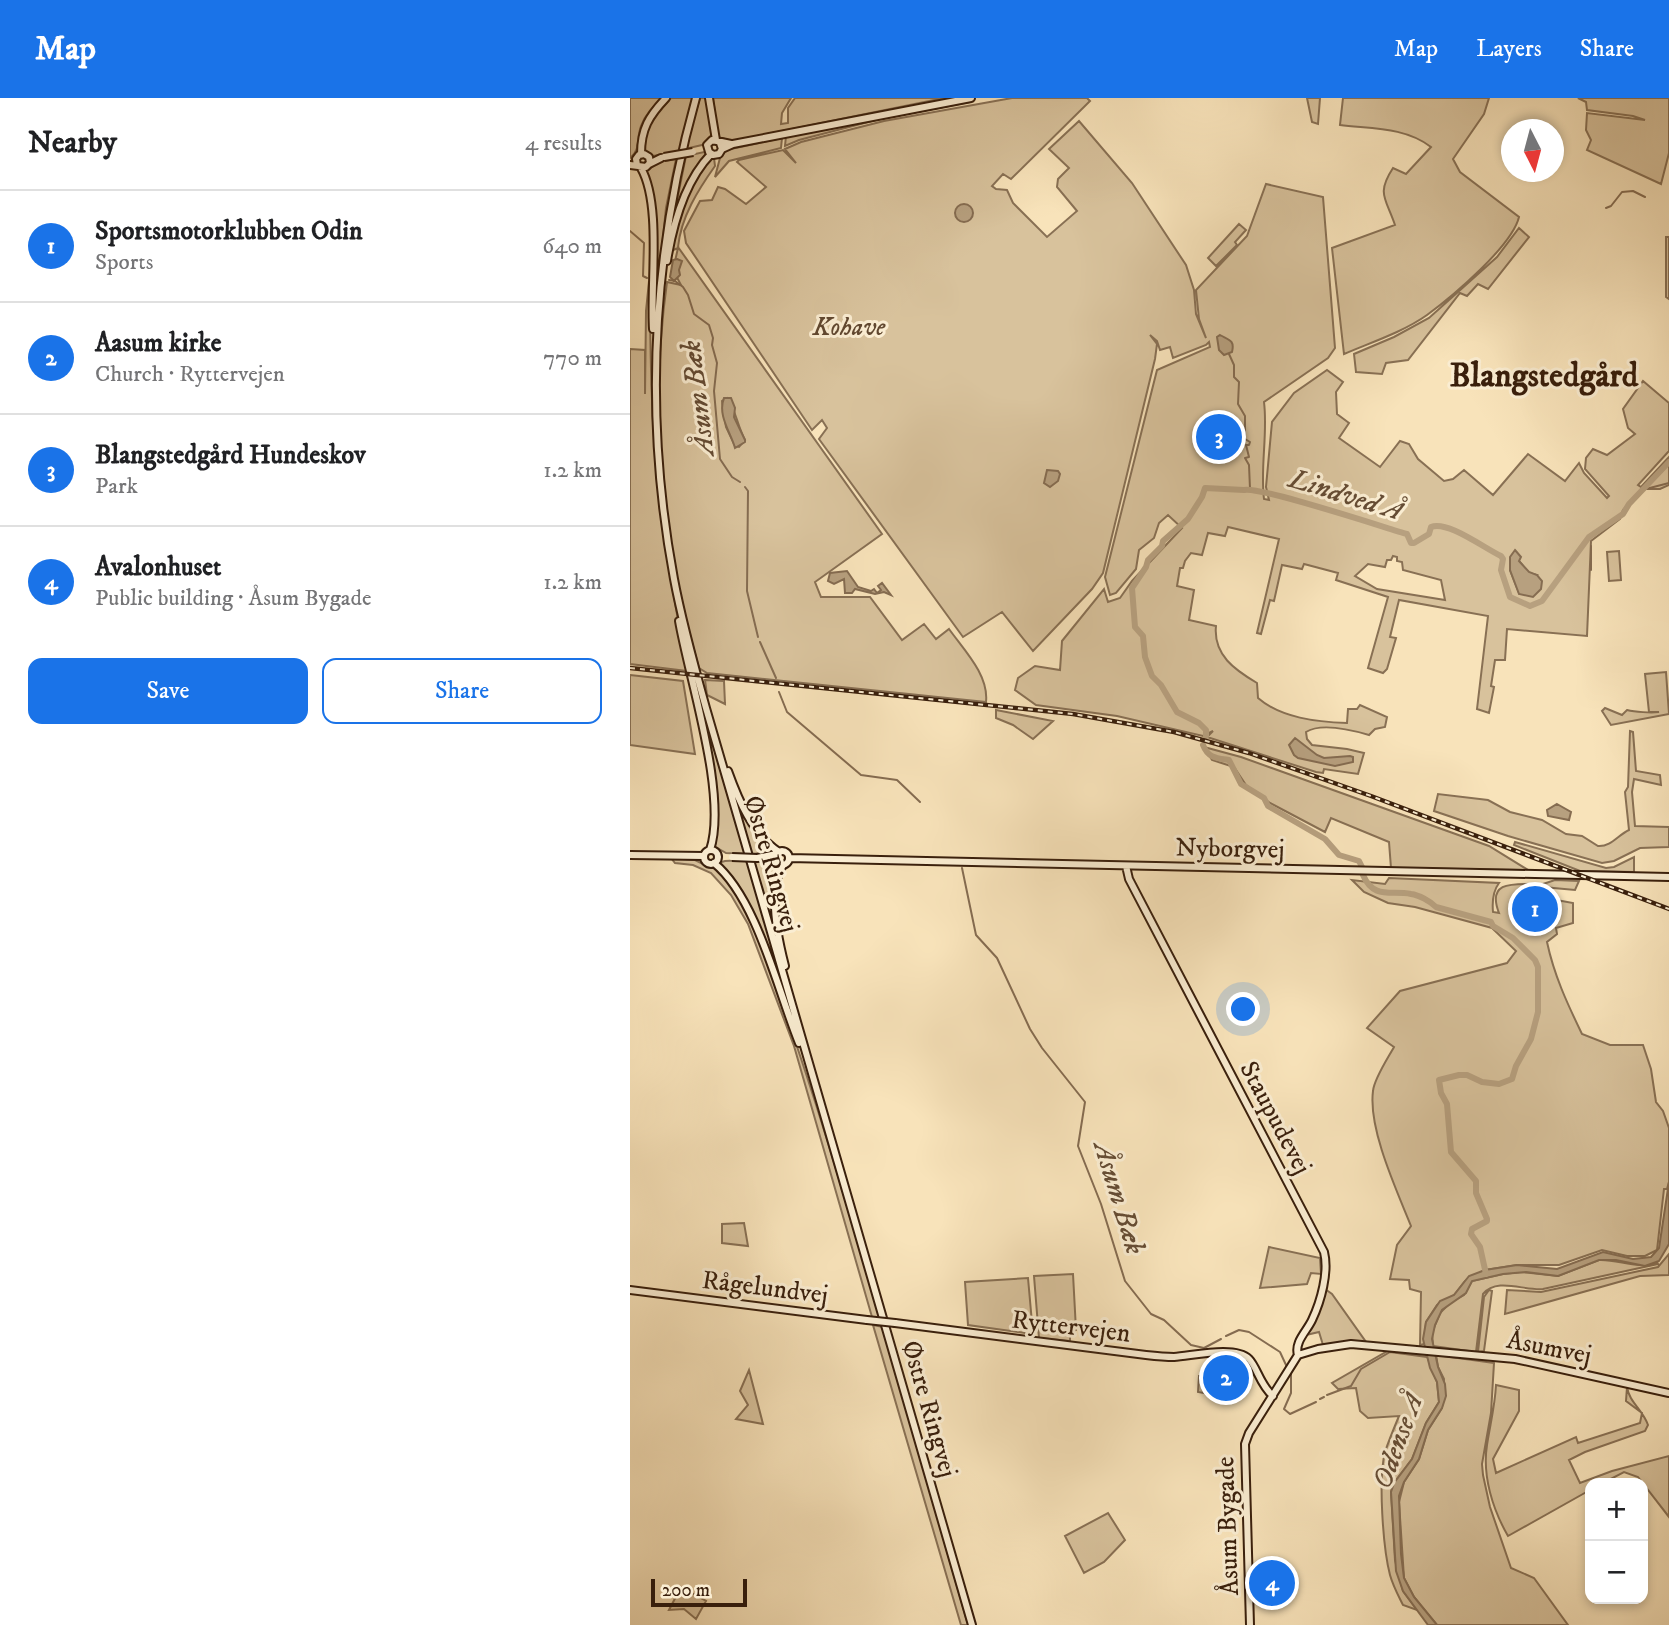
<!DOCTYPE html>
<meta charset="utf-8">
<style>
body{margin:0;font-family:"IM FELL DW Pica",serif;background:#f2f2f2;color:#202124}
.controls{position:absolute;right:21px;bottom:21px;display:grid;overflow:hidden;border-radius:14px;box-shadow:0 4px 10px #0003}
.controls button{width:63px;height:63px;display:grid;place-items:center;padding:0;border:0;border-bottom:2px solid #e0e0e0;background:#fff;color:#202124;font:35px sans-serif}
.compass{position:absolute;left:871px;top:21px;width:63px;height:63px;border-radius:50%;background:#fff;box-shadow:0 4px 10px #0003;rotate:174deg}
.scale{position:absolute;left:21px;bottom:18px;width:96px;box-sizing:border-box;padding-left:7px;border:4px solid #391f0c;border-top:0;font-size:19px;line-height:24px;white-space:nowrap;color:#391f0c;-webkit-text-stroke:5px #faedd2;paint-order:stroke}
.you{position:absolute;left:614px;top:912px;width:24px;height:24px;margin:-18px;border:5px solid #fff;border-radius:50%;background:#1a73e8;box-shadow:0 0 0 10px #1a73e833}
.badge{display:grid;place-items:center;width:46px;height:46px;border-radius:50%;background:#1a73e8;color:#fff;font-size:23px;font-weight:700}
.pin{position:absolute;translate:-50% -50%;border:4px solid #fff;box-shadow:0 2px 7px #0006}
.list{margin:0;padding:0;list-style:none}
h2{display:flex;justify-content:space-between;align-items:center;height:91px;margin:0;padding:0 28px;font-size:30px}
h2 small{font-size:23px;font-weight:400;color:#757577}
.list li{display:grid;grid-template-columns:46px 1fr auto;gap:21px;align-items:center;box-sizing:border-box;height:112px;padding:0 28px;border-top:2px solid #e0e0e0}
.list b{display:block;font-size:26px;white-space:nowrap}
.list p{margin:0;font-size:23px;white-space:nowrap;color:#757577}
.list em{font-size:23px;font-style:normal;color:#757577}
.actions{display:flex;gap:14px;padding:21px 28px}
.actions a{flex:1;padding:16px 0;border:2px solid #1a73e8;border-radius:14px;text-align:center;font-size:24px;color:#1a73e8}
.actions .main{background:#1a73e8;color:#fff}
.map{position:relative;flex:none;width:1039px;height:1527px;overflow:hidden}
header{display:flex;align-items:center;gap:42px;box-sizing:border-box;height:98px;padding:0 35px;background:#1a73e8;color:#fff}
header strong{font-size:33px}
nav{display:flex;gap:38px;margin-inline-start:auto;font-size:24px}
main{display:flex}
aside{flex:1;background:#fff}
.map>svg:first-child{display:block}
</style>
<header>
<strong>Map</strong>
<nav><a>Map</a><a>Layers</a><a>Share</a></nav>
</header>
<main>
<aside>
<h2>Nearby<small>4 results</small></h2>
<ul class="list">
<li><span class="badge">1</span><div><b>Sportsmotorklubben Odin</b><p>Sports</p></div><em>640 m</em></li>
<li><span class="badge">2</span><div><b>Aasum kirke</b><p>Church · Ryttervejen</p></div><em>770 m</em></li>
<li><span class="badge">3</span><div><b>Blangstedgård Hundeskov</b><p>Park</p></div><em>1.2 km</em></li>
<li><span class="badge">4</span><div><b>Avalonhuset</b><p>Public building · Åsum Bygade</p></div><em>1.2 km</em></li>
</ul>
<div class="actions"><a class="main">Save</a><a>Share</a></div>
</aside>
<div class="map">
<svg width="1039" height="1527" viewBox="0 0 1039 1527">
<rect width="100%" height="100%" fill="#f8e3ba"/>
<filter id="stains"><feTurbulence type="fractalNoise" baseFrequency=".00286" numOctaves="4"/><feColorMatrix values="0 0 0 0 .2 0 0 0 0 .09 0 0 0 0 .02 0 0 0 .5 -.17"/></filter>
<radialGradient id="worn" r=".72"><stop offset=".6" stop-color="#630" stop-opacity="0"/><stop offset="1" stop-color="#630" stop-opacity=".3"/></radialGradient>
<path fill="#d8c29c" stroke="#887054" stroke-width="2" fill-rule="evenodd" d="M0,0H32C23,9 15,17 11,28C6,41 11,52 0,60Z
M41,0H64L49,53L23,58L14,53C15,24 22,21 41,0Z
M70,0H77L82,41L72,47L55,51Z
M83,0H161L152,15L151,26L158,25V10L165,0H314L102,43L88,39Z
M382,0H457L460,3L381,81L373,76L362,88L366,91L377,92L383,105L417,139L447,113L427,89L428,81L439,70L419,51L449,23L502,85L556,167L564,192L566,216L576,240L569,221L566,192L617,138L636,86L693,99L705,250L698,260L634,304C638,336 630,369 634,401L639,402L636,389L642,324L664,295L697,272L713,284L706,294L707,316L719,325L709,340L750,369L770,343L779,346L788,361L814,383L823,381L834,372L863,397L898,356L935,383L949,365L954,375L977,400L979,398L955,371L956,360L963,351L977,357L1005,336L998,330L993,311L1013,283L1039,305V353L1008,387L1011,389L1039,359V387L1030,391H1012L993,412L990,421L961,443L957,538L877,531L875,562H865L861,588L864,589L859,615L847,611L858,518L769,502L760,539L766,540L757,571L753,575L738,570L758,499L706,482L708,475L674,466L672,471L652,467L644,503L640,502L631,536L627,535L649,441L598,429L595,438L578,435L572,457L561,455L555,463L553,470H550L547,488L564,492L559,522L586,528C583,557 605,572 627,585L628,600C651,620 687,624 717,625L718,611H727L730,607L757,619L755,629L745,631L739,637C722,632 692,624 676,634L677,641L682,647L717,651L734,655L728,676L694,671L693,675L686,674L577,639L583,633L573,638L487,618L406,607L385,592L388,580L405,568L430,572L432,543L474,491L478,504L490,500L502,483L552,430L538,417L529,425L524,440L509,452L506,471L486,495L480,497L475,479L527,272L580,249L579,244L576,247L543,260L540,249L530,252L527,243L520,237L527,246L525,261L473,475L462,491L403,553L372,514L333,539L189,341L197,330L192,322L182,332L56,145L54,133L70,103L82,102L88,89L95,91L116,106L136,89L107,64L109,62L153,52L166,65L155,51L171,44L254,23ZM763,458L767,459V463L772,464L773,472L811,482L815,502L747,491L725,478L738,466L755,469L757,462H761ZM889,463L899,475L907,477L889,495L880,472L881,464Z
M677,0H690L688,26L682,24Z
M713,0H859L854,16L823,61L830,74L889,119C882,148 823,198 797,217C773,234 742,244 714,256L702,150L765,127C756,100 746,96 763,70L776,76L801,49C775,29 742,31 710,27Z
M948,0H1039V55L1031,86L957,52L961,42L956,32L957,15L1015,22L1003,18L957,12L956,4Z
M339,2L340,4L250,21L169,42L155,48L156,38Z
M152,40L151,50L99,63L85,79L90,60L96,52Z
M74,54L77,57L69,66L40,137L56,58Z
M80,60H84L85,68C68,92 51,119 48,149L252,436L185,484L191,499H240L272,542L294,526L306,541L319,531C334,552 359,577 356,604L77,575L69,570C33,447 19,311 37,184L51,187L43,172L48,150L41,153C48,122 57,84 80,60ZM97,300C106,312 107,327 115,342L109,349L105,348L96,329L92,303Z
M46,61L36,110L29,178H24L25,151L16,74L28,64Z
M609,126L616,132L605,144L607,147L586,168L578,160Z
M889,130L899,139L858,191L848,186L837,198L830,195L778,262L756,265L752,276L726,274L724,256L764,239L799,220L867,159Z
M1036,139H1039V201L1036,199Z
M19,183C21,235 20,287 24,339C29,418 43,495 57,573L0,566V251L15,252V296L16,213Z
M989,453L991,482L979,483L977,454Z
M1036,574L1039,616L981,627L972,613L975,610L992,617L997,612C1005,614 1021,615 1029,614H1019L1015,576Z
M0,577L53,583L65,656L0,647Z
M64,582L115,756L96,755L84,748L85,709Z
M75,582L94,583L95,606L77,597Z
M366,612L423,623L403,641L383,627L366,620Z
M1000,633L1003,634L1006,673L1030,677L1031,687L1004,681L1002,694L1005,728L1039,729V749L1010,750L984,763L972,765L878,738L804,713L808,696L858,702L880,714L912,722L936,736L952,738L968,748C981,749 988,737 999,732L995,694L998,689Z
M574,649L611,659L859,748L898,772L761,770L759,744L701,720L695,734L640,705L616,687L604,669L582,662Z
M99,681L107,700L144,753L141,755L121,756Z
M885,744L976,770L984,769L1004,759V774L950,773L884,747Z
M41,760L65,762L75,767L84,768C121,802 136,859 152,905C189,1009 219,1115 250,1221L242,1219L164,948L118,826L101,797L81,775L63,767L45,765Z
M117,762L163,921L124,819L88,765L95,763Z
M123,762L140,764L149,770L147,777L148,850Z
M759,780L869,785C863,793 862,803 863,814L869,815C856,782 885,786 907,786L916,800L943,805V825L926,830L927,836L917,844C924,877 937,905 952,936L980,947H1013L1021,971L1026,1004L1033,1013L1039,1030V1084L1037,1091H1034L1027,1152L1015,1158H997L972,1152L929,1167H887L855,1172L835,1183L824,1197L807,1207L796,1224L794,1246L790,1247L791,1194L780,1191L779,1182L760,1181L767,1147L781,1128C767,1093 738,1031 743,993C744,981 758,960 764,949L737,930L770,893L877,865L886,853L862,830L785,809L758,805L734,794L722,782L755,786Z
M925,782L949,783L945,792L913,789V786Z
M114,1125L118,1148L92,1145V1126Z
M639,1149L690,1160L691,1176L681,1175L677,1186L630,1190Z
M1039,1156V1177L1010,1178L875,1216L877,1192L911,1194L1028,1169Z
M969,1162C989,1161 1008,1172 1027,1164L1028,1166L913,1191C894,1193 867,1179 853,1196L846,1254L803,1248L802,1235L810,1215L821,1204L834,1197L842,1183L873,1176L892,1174L928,1178Z
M443,1176L446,1232L440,1235V1243L409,1240L404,1178Z
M398,1180L403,1236L338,1227L335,1184Z
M695,1191L702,1196L736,1244L693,1247L689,1234L676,1237Z
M859,1192L862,1193L854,1253L848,1254L854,1199Z
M243,1227L253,1229L338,1527H331Z
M761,1251L796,1256L807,1284L809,1304L796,1325L782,1361L764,1385L761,1394L765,1462L773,1493L787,1512L773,1507C768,1497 763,1488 760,1477C753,1450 748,1381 755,1354C759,1342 764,1330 769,1318L738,1320L730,1313L726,1290L708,1291L702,1285Z
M806,1257L864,1265L861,1315L852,1366L853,1377L860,1409L881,1470L904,1480L938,1527H807L784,1499L774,1480L769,1404L774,1384L789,1361L798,1332L812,1310L814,1281L808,1269Z
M590,1266H605L611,1282L608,1291L590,1298L568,1294L569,1278L583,1279L585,1271Z
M119,1272L133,1326L106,1321L118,1307L110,1293Z
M866,1287L889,1292V1313L863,1361L866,1375L946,1339L948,1345L1010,1325L1012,1315L996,1303L997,1289C999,1304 1013,1312 1018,1327L1015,1333L955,1354L939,1362L950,1385L982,1373L1039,1358V1419L1008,1379L994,1374L973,1385H960V1392L878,1438C863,1412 852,1378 857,1347C860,1327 865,1308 866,1287Z
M478,1415L495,1442L474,1464L454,1475L435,1438Z
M51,1489L76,1503L66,1521L54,1511L39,1512Z"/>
<path fill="#b7a07f" stroke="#856c51" stroke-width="2" d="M325 115a9 9 0 1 1 18 0a9 9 0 1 1-18 0Z
M47,161L52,163L49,172L50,177L44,183L40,179L43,162Z
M590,237C599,242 605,242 602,254L594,257L589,252L587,239Z
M94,300H101L105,310L104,319L115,342V344L105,350C101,335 87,317 94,300Z
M417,372L428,373L430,376L428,383L420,389L414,385Z
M885,452L891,459L889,463L899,474L907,477L912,483L911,491L903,499L889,496L880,472V459Z
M217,473L228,489L241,493L244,491L247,495L251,492L248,488L252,485L261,497L254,494L245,496L225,491L222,495H215L214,481L204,486L198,483L200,475Z
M665,640L687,657L694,660L720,658L723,659V664L705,668L668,660L664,657L659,647Z
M927,706L941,714L939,722L918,718L917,712Z
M1039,1084V1146L1029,1163L1015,1168L986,1162H969L928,1178L896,1174L873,1176L842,1183L836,1195L812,1212L805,1227L802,1241L808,1269L815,1286L816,1298L812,1310L798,1332L789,1361L774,1384L769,1398L771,1456L774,1480L784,1499L807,1527H798L773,1493L766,1473L761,1394L764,1385L782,1361L796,1325L809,1304L807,1284L800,1270L793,1241L796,1224L810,1203L824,1197L839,1178L855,1172L887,1167L927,1171L973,1154L1003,1161L1021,1159L1029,1150Z"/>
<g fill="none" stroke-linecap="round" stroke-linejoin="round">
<path stroke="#856c51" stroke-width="2" d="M976,110L981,108L992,94L1003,93L1015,99
M0,133L14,145L13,178L17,180
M39,182L45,183L53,189L58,197L64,216L79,227L83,240L82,247L87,265L84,293L90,361L102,379L110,384
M599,256L604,267V279L609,284L608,306L615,318V341L620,344L619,347H616L619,359L615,360L619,367L620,391
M115,389L118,393L117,493L128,539
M1012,392L1039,385
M961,448V472
M130,544L146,580
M149,594L157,614L231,677L267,682L290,704
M332,770L346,837L367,860L400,931L412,950L455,1004L448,1048L471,1106L495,1183L521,1216L534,1222L561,1247L574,1250L591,1241
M596,1238L609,1232L619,1234L650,1254L656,1267
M661,1273V1295L654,1311L660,1316L686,1304
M697,1297L721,1288L731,1271L760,1254L797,1259
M690,1301L694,1299"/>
<path stroke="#b7a07f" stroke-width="6" d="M576,638V632L569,625L547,614L531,587L522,578L515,559L513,538L505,529L502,490L516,469L518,462L532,448L533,443L558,421L572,399L575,390L614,392C629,388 753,429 777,436L781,445H784L799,436L801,429C817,422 854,450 871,458L873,461L871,472L880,499L900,508L912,503L959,439L993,416L999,406L1039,364
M573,647C578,660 586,660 599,662L611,686L634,700L638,708L695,741L709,757L729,763L732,769
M733,777C744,802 761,792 781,796C789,797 800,803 806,809L861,824L863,828L883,840L905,862L908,869V914L901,941L886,968L882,981L869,986L852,984L837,977H829L809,982L811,995L817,1006L821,1054L846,1083V1095L857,1121V1123L842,1131L841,1136L850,1149L856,1176"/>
<defs>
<path id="secondary" d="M66,0C22,157 14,320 44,481C52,524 64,567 76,610L342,1527
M79,0L86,42
M90,45L92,51L89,56L83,57L79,54L77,47L82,42L101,46
M92,51L103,46L341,0
M11,56C11,31 19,18 36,0
M19,66L31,60
M0,67L16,69L20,65L19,59L14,56L9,57L6,61L7,67
M11,70C32,107 20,187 23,231
M37,163C43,126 54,84 81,56
M49,523C59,581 98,698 80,752
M98,673C108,701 123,737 149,754
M74 759a7 7 0 1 1 14 0a7 7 0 1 1-14 0Z
M145 760a7 7 0 1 1 14 0a7 7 0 1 1-14 0Z
M0,757L74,758
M127,760L146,756
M159,760L1039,779
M84,765C127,800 148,894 169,945
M153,767C137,791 148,841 155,868
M496,768L499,781L694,1154C699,1174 691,1203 682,1222C677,1233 664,1244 668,1257
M0,1192L237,1222
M265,1225L516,1257C525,1258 534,1259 544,1259C562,1258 605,1247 619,1261C627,1269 630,1287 643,1298
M620,1527L615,1346L619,1335L668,1257L688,1251L721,1246L885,1261L1039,1295"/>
</defs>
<use href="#secondary" stroke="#391f0c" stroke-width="10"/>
<use href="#secondary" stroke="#faedd2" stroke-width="6"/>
<defs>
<path id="rail" d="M0,570L443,616L544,634L619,655L741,698L1039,811"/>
</defs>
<use href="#rail" stroke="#391f0c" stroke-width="4.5"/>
<use href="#rail" stroke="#faedd2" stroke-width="2" stroke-dasharray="5" stroke-linecap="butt"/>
<defs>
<path id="secondary-bridge" d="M34,59L63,54
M102,759L127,760
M237,1222L265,1225"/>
</defs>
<use href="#secondary-bridge" stroke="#391f0c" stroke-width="10" stroke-linecap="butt"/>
<use href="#secondary-bridge" stroke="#faedd2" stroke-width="6"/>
</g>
<g text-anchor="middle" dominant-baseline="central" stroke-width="6" stroke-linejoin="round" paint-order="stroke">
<g font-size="26" font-style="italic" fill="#614830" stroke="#faedd2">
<text x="219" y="229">Kohave</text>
</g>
<g font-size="26" fill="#391f0c" stroke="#faedd2">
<text transform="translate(600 751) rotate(1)">Nyborgvej</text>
<text transform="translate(141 766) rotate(74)">Østre Ringvej</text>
<text transform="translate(645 1020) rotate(62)">Staupudevej</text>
<text transform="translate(135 1190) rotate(7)">Rågelundvej</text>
<text transform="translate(441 1229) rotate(7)">Ryttervejen</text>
<text transform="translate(919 1250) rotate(11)">Åsumvej</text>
<text transform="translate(299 1311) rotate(74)">Østre Ringvej</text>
<text transform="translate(598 1428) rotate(-92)">Åsum Bygade</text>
</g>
<g font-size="28" font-style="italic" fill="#654c34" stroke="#faedd2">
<text transform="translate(68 300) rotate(-97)">Åsum Bæk</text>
<text transform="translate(716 397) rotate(17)">Lindved Å</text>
<text transform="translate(489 1100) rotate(73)">Åsum Bæk</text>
<text transform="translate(768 1343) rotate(-70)">Odense Å</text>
</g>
<g font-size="33" font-weight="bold" fill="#391f0c" stroke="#faedd2">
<text x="914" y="278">Blangstedgård</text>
</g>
</g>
<rect width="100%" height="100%" filter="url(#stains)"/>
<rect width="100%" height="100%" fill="url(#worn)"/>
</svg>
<div class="controls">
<button>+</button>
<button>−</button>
</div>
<svg class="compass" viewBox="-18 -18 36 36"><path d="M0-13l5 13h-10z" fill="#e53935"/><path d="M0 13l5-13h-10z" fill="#757577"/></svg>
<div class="scale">200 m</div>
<div class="you"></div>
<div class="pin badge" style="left:905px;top:811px">1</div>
<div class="pin badge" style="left:596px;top:1280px">2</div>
<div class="pin badge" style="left:589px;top:339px">3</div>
<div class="pin badge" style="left:642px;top:1485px">4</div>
</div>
</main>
